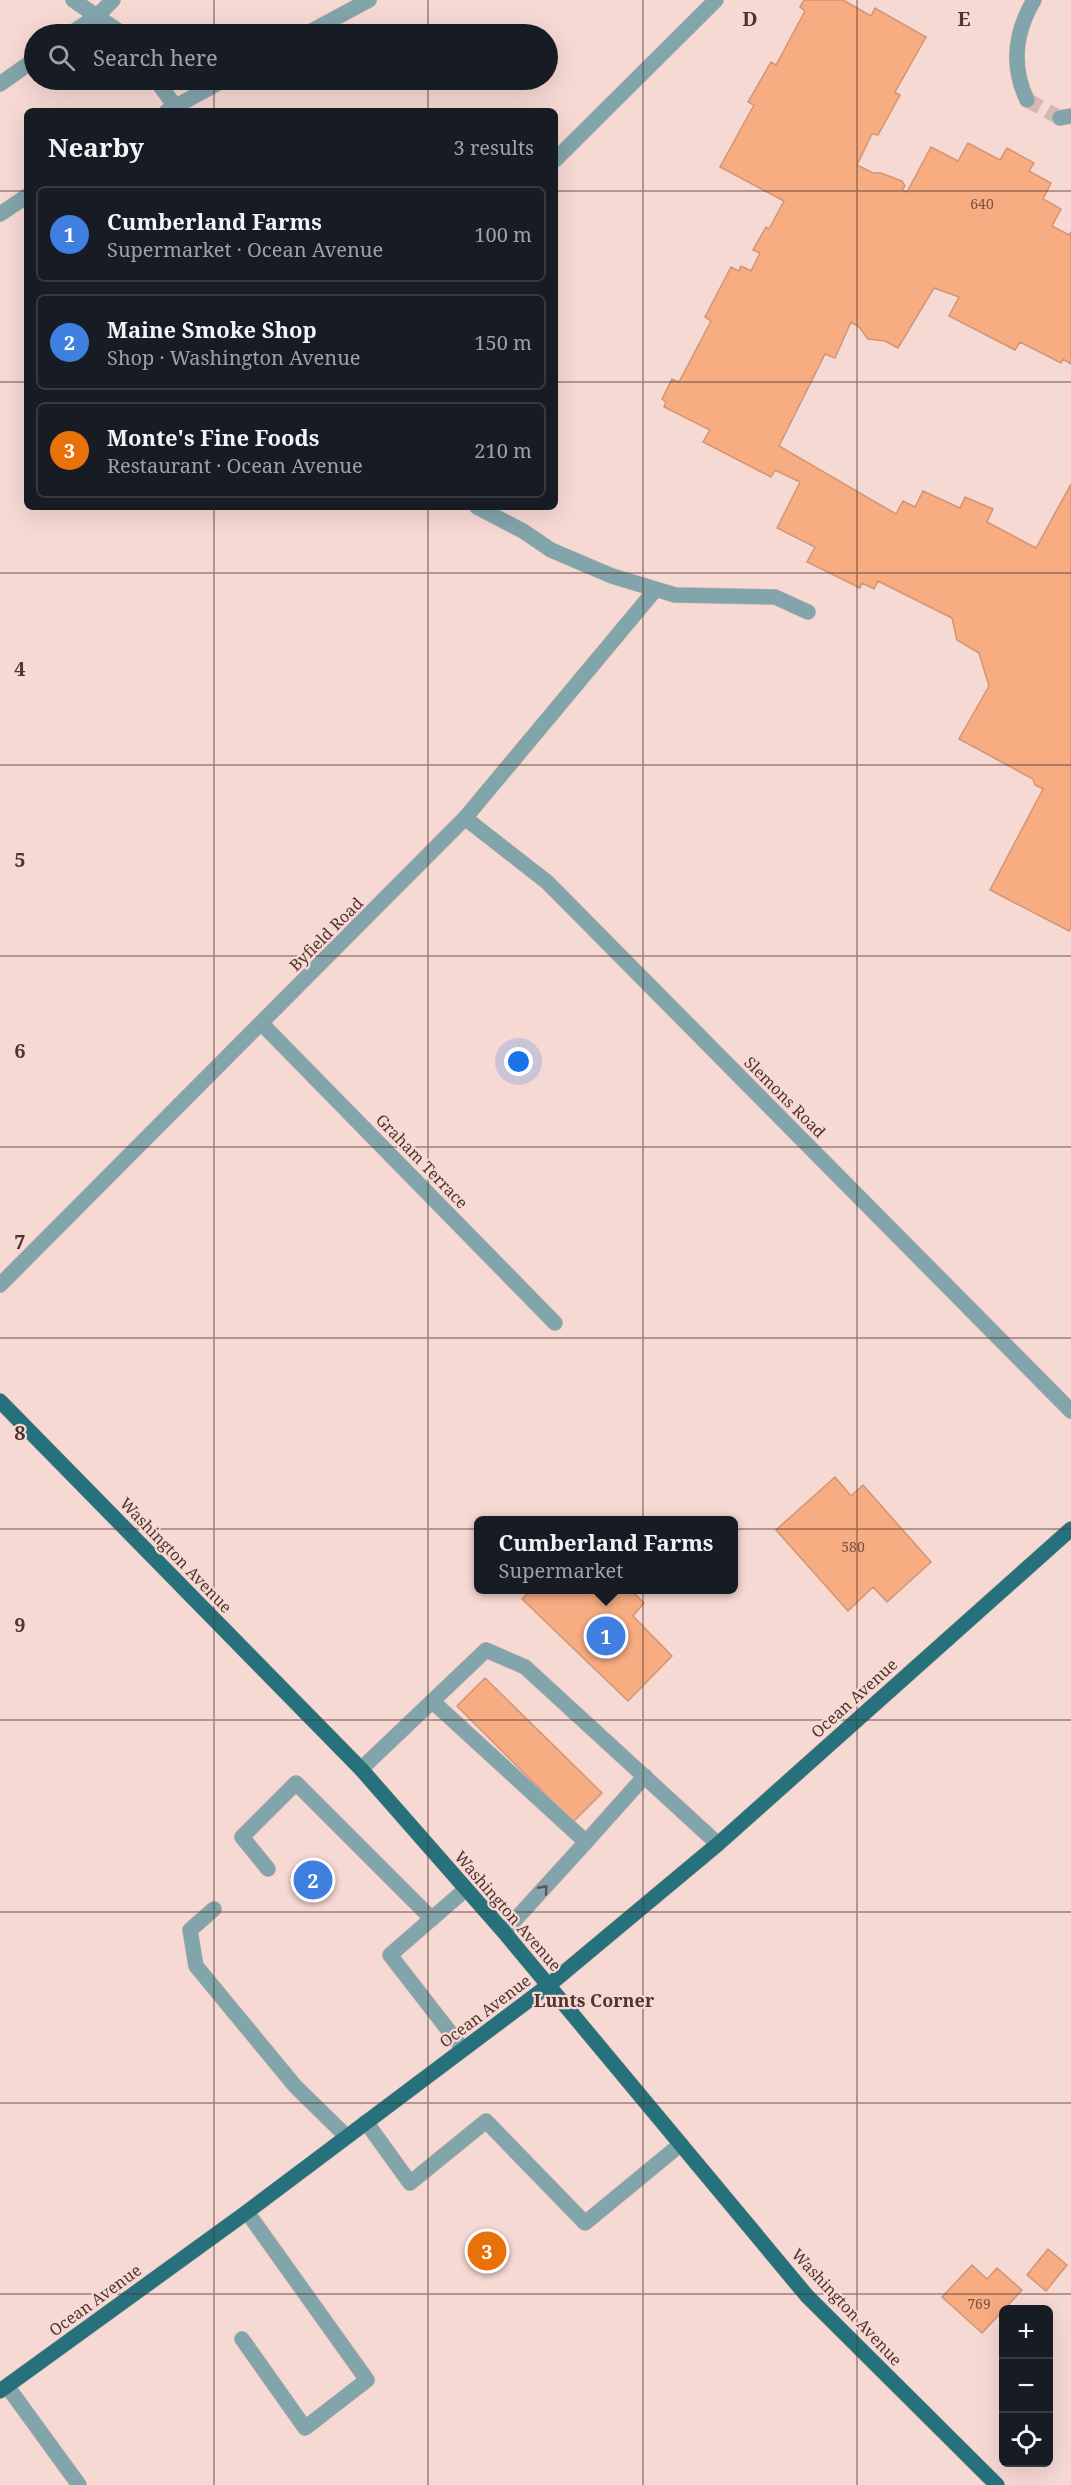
<!DOCTYPE html>
<meta charset="utf-8">
<style>
body{margin:0;font-family:"Noto Serif",serif;background:#20242c;color:#f1f3f6}
.controls{position:absolute;right:18px;bottom:18px;display:grid;overflow:hidden;border-radius:9px;box-shadow:0 6px 24px #0002}
.controls button{width:54px;height:54px;display:grid;place-items:center;padding:0;border:0;border-bottom:2px solid #363941;background:#171b24;color:#f1f3f6;font:30px sans-serif}
.you{position:absolute;left:519px;top:1062px;width:21px;height:21px;margin:-15px;border:4px solid #fff;border-radius:50%;background:#1a73e8;box-shadow:0 0 0 9px #1a73e833}
.badge{display:grid;place-items:center;width:39px;height:39px;border-radius:50%;background:#2a717d;color:#fff;font-size:20px;font-weight:700}
.pin{position:absolute;translate:-50% -50%;border:3px solid #fff;box-shadow:0 2px 6px #0006}
.popup{position:absolute;left:474px;top:1516px;width:264px;height:78px;box-sizing:border-box;display:grid;place-content:center;border-radius:9px;background:#171b24;filter:drop-shadow(0 2px 4px #0005);font-size:20px;white-space:nowrap;color:#9ea1a6}
.popup b{font-size:22px;color:#f1f3f6}
.popup::after{content:'';position:absolute;left:50%;top:100%;margin-left:-12px;border:12px solid transparent;border-top-color:#171b24}
.list{margin:0;padding:0;list-style:none}
h2{display:flex;justify-content:space-between;align-items:center;height:78px;margin:0;padding:0 24px;font-size:26px}
h2 small{font-size:20px;font-weight:400;color:#9ea1a6}
.list li{display:grid;grid-template-columns:39px 1fr auto;gap:18px;align-items:center;box-sizing:border-box;height:96px;margin:0 12px 12px;padding:0 12px;border:2px solid #363941;border-radius:9px}
.list b{display:block;font-size:22px;white-space:nowrap}
.list p{margin:0;font-size:20px;white-space:nowrap;color:#9ea1a6}
.list em{font-size:20px;font-style:normal;color:#9ea1a6}
.icon{flex:none;width:33px;height:33px;fill:none;stroke:currentColor;stroke-width:2;stroke-linecap:round;stroke-linejoin:round}
.map{position:relative;flex:none;width:1071px;height:2485px;overflow:hidden}
.search{position:absolute;background:#171b24;box-shadow:0 6px 24px #0002;left:24px;top:24px;width:534px;height:66px;display:flex;align-items:center;gap:15px;box-sizing:border-box;padding:0 21px;border-radius:33px;color:#9ea1a6;font-size:22px}
.panel{position:absolute;background:#171b24;box-shadow:0 6px 24px #0002;left:24px;top:108px;width:534px;height:402px;border-radius:9px}
.map>svg:first-child{display:block}
</style>
<div class="map">
<svg width="1071" height="2485" viewBox="0 0 1071 2485">
<rect width="100%" height="100%" fill="#f7d9d4"/>
<path fill="#f7ac82" stroke="#d19574" stroke-width="1.5" d="M804,0H843L871,16L875,8L926,37L895,92L900,95L878,135L872,134L857,165L873,173H881L902,181L905,186L902,190L907,192L931,147L958,161L968,143L1000,160L1007,148L1034,163L1029,171L1051,183L1043,199L1061,209L1052,226L1069,235L1071,232V364L1063,359L1061,363L1020,342L1015,350L949,316L959,297L934,288L898,348L885,341L868,339L859,327L851,322L835,358L825,354L779,446L896,514L903,501L915,507L923,491L960,508L965,497L993,509L987,522L1036,548L1071,484V927L1069,931L990,890L1043,789L1035,785L1033,779L959,739L989,686L979,653L957,640L952,618L878,581L874,589L862,583L860,588L807,562L815,547L777,528L800,482L775,470L771,477L703,442L710,430L664,407L666,402L662,399L672,379L679,382L711,321L705,317L731,267L739,271L741,266L751,271L760,253L753,250L766,227L769,229L784,201L720,167L754,105L748,102L771,62L776,65L805,11L800,7Z
M835,1477L851,1496L863,1485L931,1562L887,1602L873,1587L848,1611L776,1530Z
M531,1590H631L644,1603L633,1616L672,1656L628,1701L522,1599Z
M485,1678L602,1793L573,1822L457,1706Z
M1048,2249L1067,2265L1046,2291L1027,2275Z
M972,2265L987,2279L997,2268L1022,2290L982,2333L942,2297Z"/>
<g fill="none" stroke-linecap="round" stroke-linejoin="round">
<path stroke="#d6b8b3" stroke-width="15" stroke-dasharray="15 8" stroke-linecap="butt" d="M1027,100L1060,118"/>
<defs>
<path id="minor" d="M73,0L123,34
M70,34L97,16L113,0
M306,34L369,0
M156,80L175,106
M0,84L34,60
M1027,100C1011,66 1015,32 1034,0
M167,111L224,80
M1060,118L1071,116
M555,160L716,0
M0,214L27,196
M477,507L523,531L551,550L612,576L675,595L775,597L808,612
M465,818L547,882L1071,1411
M262,1024L555,1323
M0,1285L465,818L656,589
M432,1701L586,1842L645,1776
M361,1769L486,1650L525,1667L718,1844
M268,1869L242,1837L296,1783L432,1919
M214,1909L190,1930L196,1966L295,2086L346,2136
M504,1932L586,1842
M463,2049L390,1955L466,1889
M366,2122L410,2183L486,2121L585,2223L681,2144
M242,2339L305,2428L367,2380L247,2212
M7,2386L79,2485"/>
<path id="major" d="M0,1401L361,1769L504,1932L807,2296L997,2485
M0,2391L247,2212L549,1985L718,1844L1071,1529"/>
</defs>
<use href="#minor" stroke="#d2b5b0" stroke-width="16"/>
<use href="#major" stroke="#d2b5b0" stroke-width="16"/>
<use href="#minor" stroke="#82a4ab" stroke-width="15"/>
<use href="#major" stroke="#27717d" stroke-width="15"/>
</g>
<defs><path id="oneway-chevron" d="M-2-3.5L2.5 0L-2 3.5" fill="none" stroke-width="1.6" stroke-linecap="round" stroke-linejoin="round" transform="scale(1.5)"/></defs>
<use stroke="#605654" href="#oneway-chevron" transform="translate(544 1889) rotate(-48)"/>
<path fill="none" stroke="#51342f" stroke-width="1.5" stroke-opacity="0.55" d="M214,0V34M428,0V34M643,0V2485M857,0V2485M214,80V111M428,80V111M0,191H27M555,191H1071M0,382H27M555,382H1071M214,507V2485M428,507V2485M0,573H1071M0,765H1071M0,956H1071M0,1147H1071M0,1338H1071M0,1529H1071M0,1720H1071M0,1912H1071M0,2103H1071M0,2294H1071"/>
<g text-anchor="middle" dominant-baseline="central" stroke-width="4.5" stroke-linejoin="round" paint-order="stroke">
<g font-size="14" fill="#7a5244">
<text x="982" y="203">640</text>
<text x="853" y="1546">580</text>
<text x="979" y="2303">769</text>
</g>
<g font-size="16" fill="#51342f" stroke="#f7d9d4">
<text transform="translate(326 934) rotate(-45)">Byfield Road</text>
<text transform="translate(785 1097) rotate(45)">Slemons Road</text>
<text transform="translate(422 1161) rotate(46)">Graham Terrace</text>
<text transform="translate(176 1555) rotate(46)">Washington Avenue</text>
<text transform="translate(854 1698) rotate(-42)">Ocean Avenue</text>
<text transform="translate(508 1911) rotate(49)">Washington Avenue</text>
<text transform="translate(485 2011) rotate(-37)">Ocean Avenue</text>
<text transform="translate(95 2300) rotate(-36)">Ocean Avenue</text>
<text transform="translate(847 2307) rotate(47)">Washington Avenue</text>
</g>
<g font-size="18" font-weight="bold" fill="#51342f" stroke="#f7d9d4">
<text x="594" y="2000">Lunts Corner</text>
</g>
</g>
<g font-size="20" text-anchor="middle" font-weight="bold" fill="#51342f" stroke="#f7d9d4" stroke-width="4.5" stroke-linejoin="round" paint-order="stroke">
<text x="750" y="26">D</text>
<text x="964" y="26">E</text>
<text x="20" y="676">4</text>
<text x="20" y="867">5</text>
<text x="20" y="1058">6</text>
<text x="20" y="1249">7</text>
<text x="20" y="1440">8</text>
<text x="20" y="1632">9</text>
</g>
</svg>
<div class="controls">
<button>+</button>
<button>−</button>
<button><svg class="icon" aria-label="locate" viewBox="0 0 24 24"><circle cx="12" cy="12" r="6"/><path d="M12 2v4M12 18v4M2 12h4M18 12h4"/></svg></button>
</div>
<div class="you"></div>
<div class="pin badge" style="left:606px;top:1636px;background:#3f7fe0">1</div>
<div class="popup"><b>Cumberland Farms</b>Supermarket</div>
<div class="pin badge" style="left:313px;top:1880px;background:#3f7fe0">2</div>
<div class="pin badge" style="left:487px;top:2251px;background:#e8710a">3</div>
<div class="search"><svg class="icon" aria-label="search" viewBox="0 0 24 24"><circle cx="10" cy="10" r="6"/><path d="M15 15l6 6"/></svg>Search here</div>
<section class="panel">
<h2>Nearby<small>3 results</small></h2>
<ul class="list">
<li><span class="badge" style="background:#3f7fe0">1</span><div><b>Cumberland Farms</b><p>Supermarket · Ocean Avenue</p></div><em>100 m</em></li>
<li><span class="badge" style="background:#3f7fe0">2</span><div><b>Maine Smoke Shop</b><p>Shop · Washington Avenue</p></div><em>150 m</em></li>
<li><span class="badge" style="background:#e8710a">3</span><div><b>Monte's Fine Foods</b><p>Restaurant · Ocean Avenue</p></div><em>210 m</em></li>
</ul>
</section>
</div>
